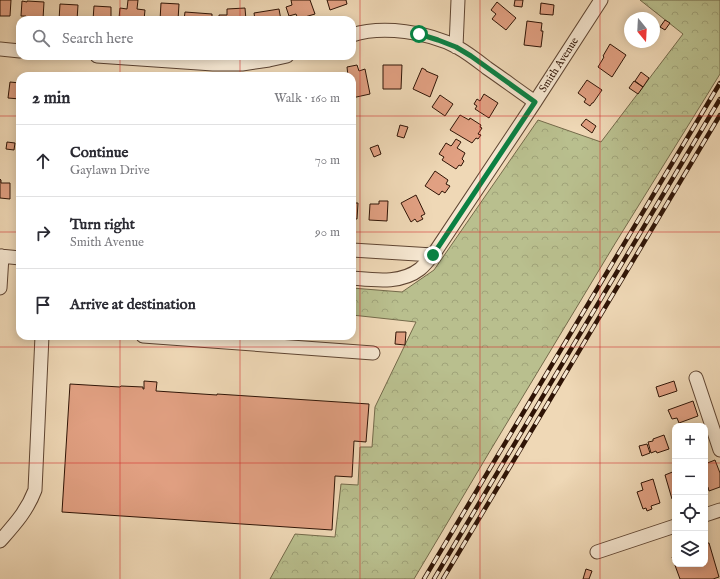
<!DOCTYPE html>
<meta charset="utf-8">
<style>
body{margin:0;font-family:"IM FELL English",serif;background:#f2f2f3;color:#2b2b33}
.controls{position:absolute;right:12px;bottom:12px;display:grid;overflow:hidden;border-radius:8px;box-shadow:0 2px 10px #0003}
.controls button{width:36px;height:36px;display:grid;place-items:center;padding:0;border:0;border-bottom:1px solid #e1e1e2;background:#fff;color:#2b2b33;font:20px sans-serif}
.compass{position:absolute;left:624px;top:12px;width:36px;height:36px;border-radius:50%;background:#fff;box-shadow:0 2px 10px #0003;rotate:162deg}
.stop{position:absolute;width:12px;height:12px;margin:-9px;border:3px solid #0b8043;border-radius:50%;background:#fff}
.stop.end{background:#0b8043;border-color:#fff;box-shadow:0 1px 4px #0008}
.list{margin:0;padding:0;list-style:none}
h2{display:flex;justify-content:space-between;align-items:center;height:52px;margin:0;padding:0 16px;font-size:17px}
h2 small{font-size:13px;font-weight:400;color:#7c7c81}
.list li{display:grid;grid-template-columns:26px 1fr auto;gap:12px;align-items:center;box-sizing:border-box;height:72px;padding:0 16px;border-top:1px solid #e1e1e2}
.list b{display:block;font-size:15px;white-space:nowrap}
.list p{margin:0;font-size:13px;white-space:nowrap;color:#7c7c81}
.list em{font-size:13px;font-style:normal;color:#7c7c81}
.icon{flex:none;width:22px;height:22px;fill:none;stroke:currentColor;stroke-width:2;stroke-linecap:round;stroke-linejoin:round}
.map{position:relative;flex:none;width:720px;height:579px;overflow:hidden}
.search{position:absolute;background:#fff;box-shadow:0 2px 10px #0003;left:16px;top:16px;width:340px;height:44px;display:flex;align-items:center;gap:10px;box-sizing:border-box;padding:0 14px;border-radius:12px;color:#7c7c81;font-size:15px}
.panel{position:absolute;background:#fff;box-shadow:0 2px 10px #0003;left:16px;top:72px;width:340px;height:268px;border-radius:12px}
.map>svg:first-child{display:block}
</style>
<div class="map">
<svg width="720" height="579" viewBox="0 0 720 579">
<defs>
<pattern id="forest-crowns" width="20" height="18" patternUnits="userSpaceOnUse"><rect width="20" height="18" fill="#b9bf8e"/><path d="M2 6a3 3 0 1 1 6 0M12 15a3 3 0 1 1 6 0" fill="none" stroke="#9fa379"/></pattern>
</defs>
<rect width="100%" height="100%" fill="#efd8b6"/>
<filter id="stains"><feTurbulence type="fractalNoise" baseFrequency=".005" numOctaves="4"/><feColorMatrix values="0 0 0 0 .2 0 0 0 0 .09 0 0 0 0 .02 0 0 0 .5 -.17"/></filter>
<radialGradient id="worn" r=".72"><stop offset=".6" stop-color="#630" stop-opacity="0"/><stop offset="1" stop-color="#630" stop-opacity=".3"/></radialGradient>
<path fill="url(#forest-crowns)" stroke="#746a4a" d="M640,0H720V74L616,242L490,451L414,579H270L295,534L335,537L341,484L358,485L360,447H372L375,407L416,322L352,315V288L402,292L434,270L538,120L601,142L683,34Z"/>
<path fill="#e1a082" stroke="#2f1406" d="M0,0H11L10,16H0Z
M128,0H138L137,9L145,10L144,20H126V19L119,18L120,8L127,9Z
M291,0H310L315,14L298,19L296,14L289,16L286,7L292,5Z
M327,0H346L347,4L330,10Z
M515,0H523L522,7L514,6Z
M22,1L27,2V1L44,2L43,19L26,17V16H21Z
M497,2L516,18L506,30L492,19L496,14L491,10Z
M161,3L179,4L178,20H160Z
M541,3L554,5L553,15L540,14Z
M60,4L78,5L77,20H59Z
M94,6L111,7V20H93Z
M245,8L246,20H219V15H227V9Z
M279,9L281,20H255L254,13Z
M185,12L212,14V20H184Z
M665,20L670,23L665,30L660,27Z
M527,21L542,23L541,31H543L541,47L524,45Z
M610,44L626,55L612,77L598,67L604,57L603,56Z
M357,65L359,71L365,69L370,94L352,98V76H348L347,67Z
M383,65H402L401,89H383Z
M422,68L426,70V71L438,76L430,97L413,89Z
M641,72L649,78L643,87L635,81Z
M587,80L602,90L593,103H592L590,106L584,102L586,99L578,93Z
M634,81L643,87L638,94L629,88Z
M10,82L20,83V99L8,98Z
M484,94L498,103L489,118L475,109L477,106L474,104L477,99L480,101Z
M440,95L453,104L445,116L432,107Z
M460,115L469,120L470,118L481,125L480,127L482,128L478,134L481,135L478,139L476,138L472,143L450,130Z
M586,119L596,126L592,133L581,125Z
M400,125L408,127L404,138L397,136Z
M456,139L461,142L457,148L465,153L462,159L464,161L461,166L459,165L456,169L442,160L444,157L439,154L446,143L451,146L452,145Z
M7,142L15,143L14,150L6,149Z
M378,145L381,154L374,157L370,148Z
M435,171L448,180L446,184L450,186L445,193L442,191L439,195L425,186Z
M0,179L1,180V183H10V199L0,198Z
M416,195L425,214L421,216L423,219L417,222L415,219L411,222L401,203Z
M379,201H388L387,221L369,220L370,204H379Z
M352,203H358L357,219H352Z
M396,332H406L405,345L395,344Z
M144,381L157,382L156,391L217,395V394L369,404L366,442L354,441L352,477L335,476L332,530L62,512L70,384L120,387L121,386L143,387V389H144Z
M674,381L677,391L659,397L656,387Z
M693,401L698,416L679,423L677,418L672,419L668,410Z
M664,435L669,449L657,453L656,451L651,453L648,442L653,441V439Z
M647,444L650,453L642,456L639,446Z
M715,460L720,473V487L709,491L708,487L706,488L705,484V464Z
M675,471V498L672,499L665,475Z
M653,479L660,503L651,506L652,509L647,511L646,508L643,509L637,492L643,490L641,483Z
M705,537L707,543H709L719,577L713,579H680L672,557L675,556V564H705Z
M586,569L592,571L589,579H583Z"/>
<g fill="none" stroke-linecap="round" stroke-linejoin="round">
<defs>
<path id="minor" d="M352,35C383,25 428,32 457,47C468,53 478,61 487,68C503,79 519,91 535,102
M456,47L458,0
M0,49L20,51
M97,56L213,64H242L269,60L287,56
M352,250L433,255
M0,256L20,258
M352,278C375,280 401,284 420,269C425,265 429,259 433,255L535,102L601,0
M0,288L2,256
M143,336L373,353
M696,378L720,450
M705,515L720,510
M0,541C15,524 27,511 35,490L42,336
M597,552L675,526"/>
</defs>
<use href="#minor" stroke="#5f4532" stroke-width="15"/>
<use href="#minor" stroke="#f5e6d0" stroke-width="13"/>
<defs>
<path id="rail" d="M424,579L720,83
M434,579L720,99
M443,579L720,115"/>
</defs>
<use href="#rail" stroke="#2f1406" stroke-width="4.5"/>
<use href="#rail" stroke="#f5e6d0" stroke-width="3" stroke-dasharray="9" stroke-linecap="butt"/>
</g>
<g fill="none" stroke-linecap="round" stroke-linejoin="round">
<path stroke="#0b8043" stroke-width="5" d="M419,34L438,40L456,47L471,56L535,102L433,255"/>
</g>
<path fill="none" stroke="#d62828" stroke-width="1" stroke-opacity="0.55" d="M120,0V20M240,0V20M360,0V579M480,0V579M600,0V579M120,56V76M240,56V76M0,116H20M352,116H720M0,232H20M352,232H720M120,336V579M240,336V579M0,347H720M0,463H675M705,463H720"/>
<g text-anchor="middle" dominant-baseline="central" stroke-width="3" stroke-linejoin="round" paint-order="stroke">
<g font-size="11" fill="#2f1406" stroke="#f5e6d0">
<text transform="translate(559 65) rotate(-57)">Smith Avenue</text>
</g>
</g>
<rect width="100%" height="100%" filter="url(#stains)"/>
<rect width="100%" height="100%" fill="url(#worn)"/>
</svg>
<div class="controls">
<button>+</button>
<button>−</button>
<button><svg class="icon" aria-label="locate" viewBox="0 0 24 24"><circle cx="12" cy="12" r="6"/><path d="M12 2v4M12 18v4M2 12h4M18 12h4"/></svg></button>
<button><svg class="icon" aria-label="layers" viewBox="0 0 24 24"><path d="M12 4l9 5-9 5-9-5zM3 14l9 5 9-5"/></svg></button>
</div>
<svg class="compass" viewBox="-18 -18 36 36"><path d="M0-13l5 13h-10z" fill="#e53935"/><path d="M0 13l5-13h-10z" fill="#7c7c81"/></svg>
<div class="stop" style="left:419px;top:34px"></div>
<div class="stop end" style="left:433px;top:255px"></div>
<div class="search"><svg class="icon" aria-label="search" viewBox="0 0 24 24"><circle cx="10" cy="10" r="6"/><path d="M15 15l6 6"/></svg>Search here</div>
<section class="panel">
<h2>2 min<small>Walk · 160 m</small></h2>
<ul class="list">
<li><svg class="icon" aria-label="ahead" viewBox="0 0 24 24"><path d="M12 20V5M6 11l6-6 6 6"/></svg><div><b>Continue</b><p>Gaylawn Drive</p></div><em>70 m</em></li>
<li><svg class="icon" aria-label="right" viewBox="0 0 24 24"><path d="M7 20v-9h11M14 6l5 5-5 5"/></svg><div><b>Turn right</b><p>Smith Avenue</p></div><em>90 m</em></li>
<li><svg class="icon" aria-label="arrive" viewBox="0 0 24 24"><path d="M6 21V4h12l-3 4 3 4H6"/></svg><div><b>Arrive at destination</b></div></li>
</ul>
</section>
</div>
